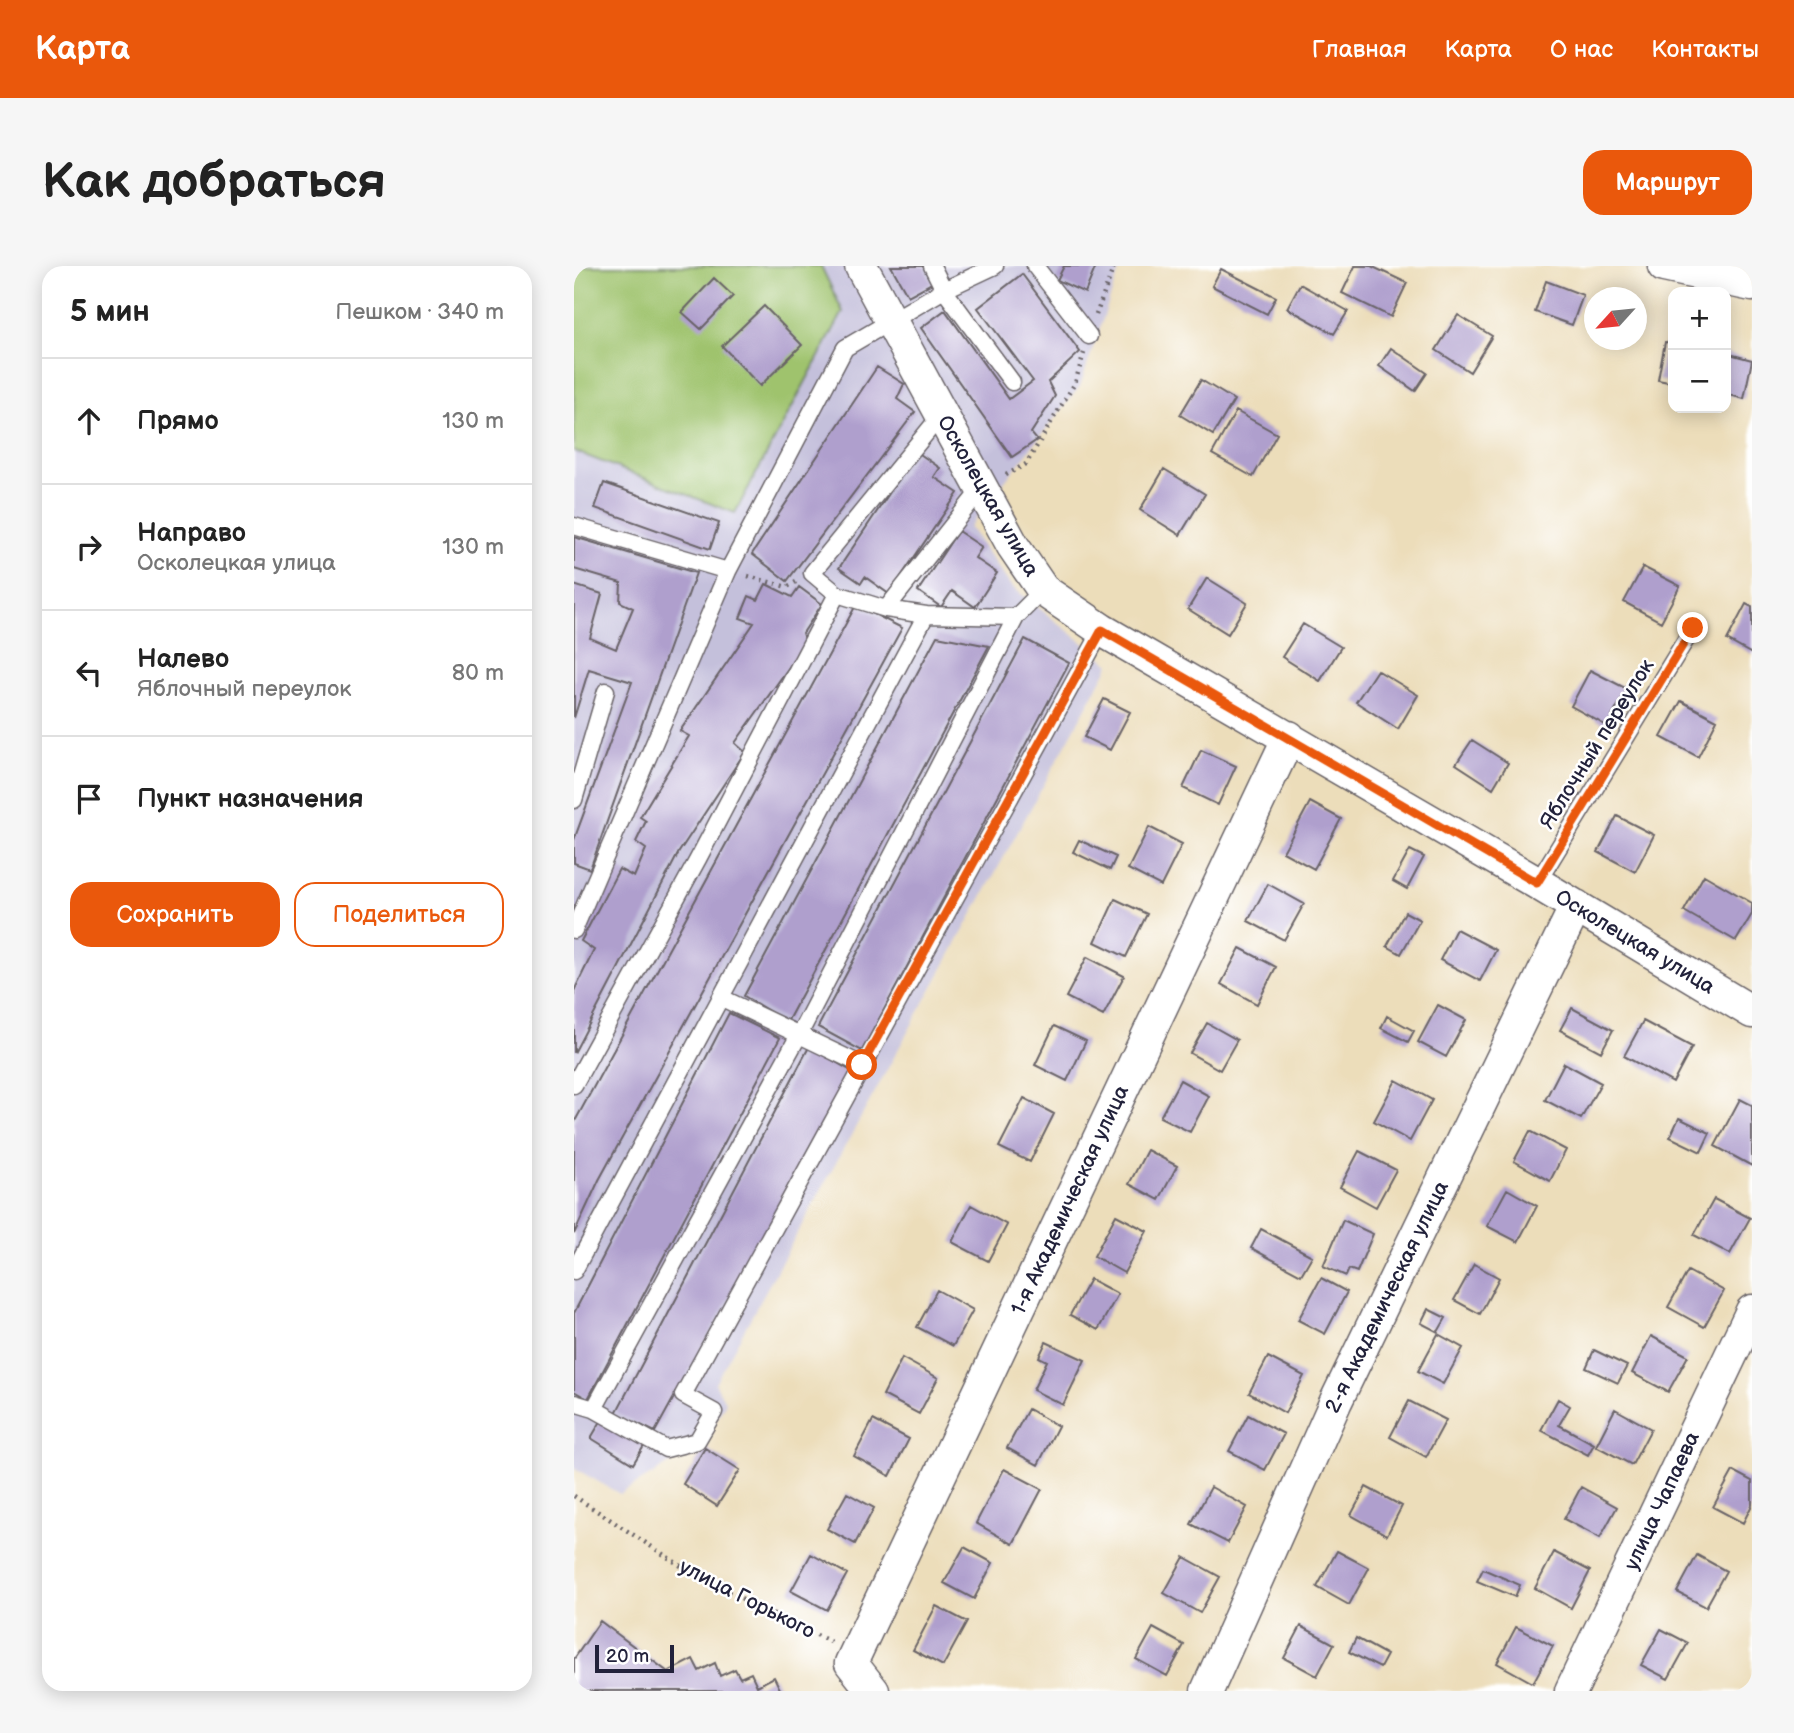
<!DOCTYPE html>
<html lang="ru">
<meta charset="utf-8">
<style>
body{margin:0;font-family:"Balsamiq Sans",sans-serif;background:#f6f6f6;color:#222}
.controls{position:absolute;right:21px;top:21px;display:grid;overflow:hidden;border-radius:14px;box-shadow:0 4px 18px #0003}
.controls button{width:63px;height:63px;display:grid;place-items:center;padding:0;border:0;border-bottom:2px solid #e0e0e0;background:#fff;color:#222;font:35px sans-serif}
.compass{position:absolute;left:1010px;top:21px;width:63px;height:63px;border-radius:50%;background:#fff;box-shadow:0 4px 18px #0003;rotate:243deg}
.scale{position:absolute;left:21px;bottom:18px;width:79px;box-sizing:border-box;padding-left:7px;border:4px solid #22223b;border-top:0;font-size:19px;line-height:24px;white-space:nowrap;color:#22223b;-webkit-text-stroke:5px #fff;paint-order:stroke}
.stop{position:absolute;width:21px;height:21px;margin:-16px;border:5px solid #ea580c;border-radius:50%;background:#fff}
.stop.end{background:#ea580c;border-color:#fff;box-shadow:0 2px 7px #0008}
.list{margin:0;padding:0;list-style:none}
h2{display:flex;justify-content:space-between;align-items:center;height:91px;margin:0;padding:0 28px;font-size:30px}
h2 small{font-size:23px;font-weight:400;color:#767676}
.list li{display:grid;grid-template-columns:46px 1fr auto;gap:21px;align-items:center;box-sizing:border-box;height:126px;padding:0 28px;border-top:2px solid #e0e0e0}
.list b{display:block;font-size:26px;white-space:nowrap}
.list p{margin:0;font-size:23px;white-space:nowrap;color:#767676}
.list em{font-size:23px;font-style:normal;color:#767676}
.actions{display:flex;gap:14px;padding:21px 28px}
.actions a{flex:1;padding:16px 0;border:2px solid #ea580c;border-radius:21px;text-align:center;font-size:24px;color:#ea580c}
.actions .main{background:#ea580c;color:#fff}
.icon{flex:none;width:38px;height:38px;fill:none;stroke:currentColor;stroke-width:2;stroke-linecap:round;stroke-linejoin:round}
.map{position:relative;flex:none;width:1178px;height:1425px;overflow:hidden;border-radius:21px}
header{display:flex;align-items:center;gap:42px;box-sizing:border-box;height:98px;padding:0 35px;background:#ea580c;color:#fff}
header strong{font-size:33px}
nav{display:flex;gap:38px;margin-inline-start:auto;font-size:24px}
.intro{display:flex;align-items:center;justify-content:space-between;box-sizing:border-box;height:168px;padding:0 42px}
h1{margin:0;font-size:49px}
.button{padding:18px 32px;border-radius:21px;background:#ea580c;color:#fff;font-size:24px;font-weight:700}
main{display:flex;gap:42px;padding:0 42px}
aside{flex:1;background:#fff;border-radius:21px;box-shadow:0 4px 18px #0003}
.map>svg:first-child{display:block}
</style>
<header>
<strong>Карта</strong>
<nav><a>Главная</a><a>Карта</a><a>О нас</a><a>Контакты</a></nav>
</header>
<div class="intro"><h1>Как добраться</h1><a class="button">Маршрут</a></div>
<main>
<aside>
<h2>5 мин<small>Пешком · 340 m</small></h2>
<ul class="list">
<li><svg class="icon" aria-label="ahead" viewBox="0 0 24 24"><path d="M12 20V5M6 11l6-6 6 6"/></svg><div><b>Прямо</b></div><em>130 m</em></li>
<li><svg class="icon" aria-label="right" viewBox="0 0 24 24"><path d="M7 20v-9h11M14 6l5 5-5 5"/></svg><div><b>Направо</b><p>Осколецкая улица</p></div><em>130 m</em></li>
<li><svg class="icon" aria-label="left" viewBox="0 0 24 24"><path d="M17 20v-9H6M10 6l-5 5 5 5"/></svg><div><b>Налево</b><p>Яблочный переулок</p></div><em>80 m</em></li>
<li><svg class="icon" aria-label="arrive" viewBox="0 0 24 24"><path d="M6 21V4h12l-3 4 3 4H6"/></svg><div><b>Пункт назначения</b></div></li>
</ul>
<div class="actions"><a class="main">Сохранить</a><a>Поделиться</a></div>
</aside>
<div class="map">
<svg width="1178" height="1425" viewBox="0 0 1178 1425">
<rect width="100%" height="100%" fill="#fff"/>
<filter id="ink" filterUnits="userSpaceOnUse"><feTurbulence type="fractalNoise" baseFrequency=".0143" numOctaves="2"/><feDisplacementMap in="SourceGraphic" scale="14" xChannelSelector="R" yChannelSelector="G"/><feConvolveMatrix kernelMatrix="1 2 1 2 8 2 1 2 1" color-interpolation-filters="sRGB"/></filter>
<filter id="wash" filterUnits="userSpaceOnUse"><feTurbulence type="fractalNoise" baseFrequency=".00686" numOctaves="4" result="noise"/><feDisplacementMap in="SourceGraphic" scale="28" xChannelSelector="R" yChannelSelector="G"/><feGaussianBlur stdDeviation="1.57" result="paint"/><feColorMatrix in="noise" values="0 0 0 0 0 0 0 0 0 0 0 0 0 0 0 0 0 1.4 0 .05"/><feComposite in="paint" operator="in"/></filter>
<g filter="url(#wash)">
<rect width="100%" height="100%" fill="#ecddba"/>
<path fill="#c4c0db" d="M247,0H547L506,120L395,261L437,320L536,398L141,1117L152,1137L127,1179L46,1228L0,1202V185L161,247L269,46Z"/>
<path fill="#9fc36d" stroke="#607254" stroke-width="2" d="M0,0H247L269,46L161,247L0,185Z"/>
<g id="blocks">
<path fill="#af9fcd" d="M317,0H349L358,17L334,30Z
M490,0H522L511,27L483,14Z
M781,0H797L833,17L817,51L768,27Z
M647,3L702,31L693,48L638,20Z
M448,8L506,86L474,116L481,130L457,167L463,174L438,191L347,62L371,44L435,133L459,115L404,42Z
M140,12L159,30L127,63L108,46Z
M972,15L1009,29L998,59L961,46Z
M726,18L774,45L760,68L713,42Z
M190,40L228,79L186,120L148,80Z
M884,49L918,70L896,106L862,84Z
M1091,76L1099,77V117L1084,114Z
M817,82L853,107L841,125L805,100Z
M1152,87L1178,94L1170,133L1152,128Z
M303,101L330,118L323,133L341,146L213,315L178,288Z
M627,114L660,134L639,169L606,149Z
M662,145L703,168L679,211L638,188Z
M343,186L366,202L360,211L384,227L315,328L291,311L287,317L265,302Z
M590,203L631,228L606,269L566,244Z
M30,217L145,257L136,283L21,242Z
M384,265L408,281L401,292L423,307L401,341L378,325L367,341L344,325Z
M0,271L122,307L16,603L0,597V574L58,416L15,403L0,452V319L28,328L16,372L42,383L59,342L46,336L47,317L0,303Z
M1069,301L1106,320L1087,356L1050,336Z
M633,312L673,337L654,368L614,343Z
M192,318L218,331L225,321L248,338L229,367L232,377L161,477L171,486L105,586L0,787V725L20,684L7,675L45,603L60,611L72,583L62,576L72,555L66,551L115,470L106,465L180,357L166,352L175,330L184,334Z
M1172,338L1178,341V388L1153,374Z
M282,339L328,362L25,914L0,968V857Z
M729,358L767,381L746,415L708,391Z
M363,370L415,380L213,756L170,730Z
M451,373L495,397L288,785L244,761Z
M803,404L844,429L824,463L782,436Z
M1016,404L1053,423L1033,460L997,440Z
M530,433L556,446L536,484L510,471Z
M1107,435L1143,454L1124,491L1087,471Z
M898,474L934,497L919,522L882,498Z
M627,484L662,500L644,539L609,522Z
M736,536L767,553L740,603L709,586Z
M1043,550L1080,569L1061,606L1024,586Z
M575,561L608,578L587,620L554,603Z
M505,574L542,591L536,604L499,586Z
M836,584L850,591L833,623L819,615Z
M1130,609L1178,637V648L1162,675L1110,645Z
M694,618L730,638L710,674L674,655Z
M541,633L573,648L552,691L521,676Z
M831,646L846,654L827,688L813,680Z
M882,663L922,684L906,715L866,694Z
M666,682L702,701L683,738L647,718Z
M513,691L550,710L529,750L492,731Z
M864,739L892,754L872,791L844,776Z
M998,742L1039,764L1027,786L986,764Z
M155,747L206,772L14,1133L0,1125V1047Z
M813,750L840,765L834,776L807,762Z
M1069,755L1118,781L1099,817L1050,790Z
M633,757L663,774L646,804L616,787Z
M480,760L512,775L493,815L461,799Z
M235,781L279,806L81,1166L42,1147Z
M990,797L1027,817L1007,853L971,834Z
M606,814L635,830L616,866L586,851Z
M822,814L858,834L836,875L800,855Z
M450,832L480,848L456,896L425,881Z
M1166,833L1178,839V900L1141,880Z
M1105,852L1136,867L1127,886L1096,871Z
M956,865L992,884L976,915L940,895Z
M573,884L603,900L585,934L555,918Z
M785,885L822,904L802,941L766,921Z
M933,923L963,940L944,976L913,960Z
M1140,933L1176,952L1156,988L1120,969Z
M397,939L433,959L414,995L378,976Z
M542,949L573,965L550,1007L520,990Z
M769,954L799,968L783,1006L775,1003L772,1010L749,1000Z
M687,963L738,990L727,1009L677,982Z
M900,998L925,1012L906,1048L880,1034Z
M1114,1005L1150,1025L1130,1061L1094,1041Z
M747,1012L773,1026L751,1068L724,1054Z
M516,1013L544,1028L524,1064L496,1049Z
M363,1024L399,1044L379,1080L343,1061Z
M854,1043L872,1052L864,1066L847,1057Z
M864,1068L889,1082L869,1118L844,1105Z
M1077,1070L1114,1090L1094,1126L1058,1107Z
M472,1076L511,1094L489,1139L459,1124L473,1095L465,1091Z
M1020,1084L1053,1100L1044,1117L1012,1102Z
M694,1091L730,1110L711,1147L675,1127Z
M328,1092L364,1112L345,1148L309,1129Z
M984,1133L996,1140L985,1159L1020,1178L1014,1189L967,1164Z
M835,1135L872,1154L852,1191L816,1171Z
M454,1143L484,1160L464,1199L433,1182Z
M1041,1143L1077,1163L1058,1199L1022,1180Z
M674,1149L710,1168L691,1204L655,1185Z
M30,1150L73,1175L59,1198L17,1172Z
M299,1154L335,1173L316,1210L280,1190Z
M131,1182L166,1204L143,1240L109,1218Z
M430,1203L468,1223L439,1278L402,1257Z
M1159,1205L1178,1215V1239L1169,1257L1139,1241Z
M637,1221L673,1241L654,1277L617,1258Z
M792,1221L828,1240L813,1269L777,1249Z
M1007,1221L1043,1241L1026,1272L990,1253Z
M273,1227L300,1242L281,1278L253,1263Z
M390,1281L419,1297L400,1333L370,1317Z
M763,1285L795,1302L775,1339L743,1321Z
M980,1286L1016,1305L997,1342L961,1322Z
M237,1288L273,1308L253,1344L217,1325Z
M1123,1289L1152,1305L1132,1341L1103,1326Z
M610,1291L646,1311L626,1347L590,1327Z
M909,1303L946,1319L941,1331L903,1315Z
M362,1340L393,1356L369,1400L339,1384Z
M26,1355L94,1406L119,1393L125,1405L141,1397L146,1410L161,1403L166,1412L177,1407L183,1420L200,1411L207,1425H0V1393Z
M727,1360L760,1378L743,1410L710,1392Z
M942,1361L979,1380L959,1417L923,1397Z
M579,1362L610,1379L593,1410L562,1393Z
M1087,1363L1114,1377L1094,1413L1067,1399Z
M782,1372L813,1389L806,1402L775,1386Z"/>
</g>
</g>
<g filter="url(#ink)">
<use href="#blocks" fill-opacity="0" stroke="#696367" stroke-width="2"/>
<g fill="none" stroke-linecap="round" stroke-linejoin="round">
<defs>
<path id="lane" d="M358,0L370,24L438,116
M461,0L515,70
M0,260L154,305L271,82L370,24L421,0
M263,328L238,307L367,149
M312,343L407,223
M442,351L469,324
M0,534L32,425
M963,617L1119,362
M0,664L154,305
M148,732L288,799
M0,819L124,593L263,328L312,343L352,349
M0,1005L352,349L442,351L226,767L20,1143L0,1137
M20,1143L92,1183L123,1175L140,1146L109,1129L528,364"/>
<path id="street" d="M287,0L439,280L469,324L528,364L963,617L1178,746
M1090,0L1178,19
M299,1425L277,1397L715,471
M633,1425L762,1135L1002,640
M997,1425L1178,1045"/>
</defs>
<use href="#lane" stroke="#696367" stroke-width="19"/>
<use href="#street" stroke="#696367" stroke-width="35"/>
<path stroke="#696367" stroke-width="4.5" stroke-dasharray="2 5" stroke-linecap="butt" d="M522,49L540,0
M432,209L452,198L501,117L510,87
M174,310L213,321L222,316
M0,1230L124,1311L257,1376"/>
<use href="#lane" stroke="#fff" stroke-width="16"/>
<use href="#street" stroke="#fff" stroke-width="32"/>
</g>
</g>
<g fill="none" stroke-linecap="round" stroke-linejoin="round" filter="url(#ink)">
<path stroke="#ea580c" stroke-width="9" d="M288,799L528,364L963,617L1119,362"/>
</g>
<g text-anchor="middle" dominant-baseline="central" stroke-width="5" stroke-linejoin="round" paint-order="stroke">
<g font-size="21" fill="#22223b" stroke="#fff">
<text transform="translate(414 230) rotate(60)">Осколецкая улица</text>
<text transform="translate(1023 478) rotate(-58)">Яблочный переулок</text>
<text transform="translate(1061 676) rotate(31)">Осколецкая улица</text>
<text transform="translate(496 934) rotate(-65)">1-я Академическая улица</text>
<text transform="translate(813 1031) rotate(-64)">2-я Академическая улица</text>
<text transform="translate(1088 1235) rotate(-65)">улица Чапаева</text>
<text transform="translate(173 1333) rotate(27)">улица Горького</text>
</g>
</g>
</svg>
<div class="controls">
<button>+</button>
<button>−</button>
</div>
<svg class="compass" viewBox="-18 -18 36 36"><path d="M0-13l5 13h-10z" fill="#e53935"/><path d="M0 13l5-13h-10z" fill="#767676"/></svg>
<div class="scale">20 m</div>
<div class="stop" style="left:288px;top:799px"></div>
<div class="stop end" style="left:1119px;top:362px"></div>
</div>
</main>
